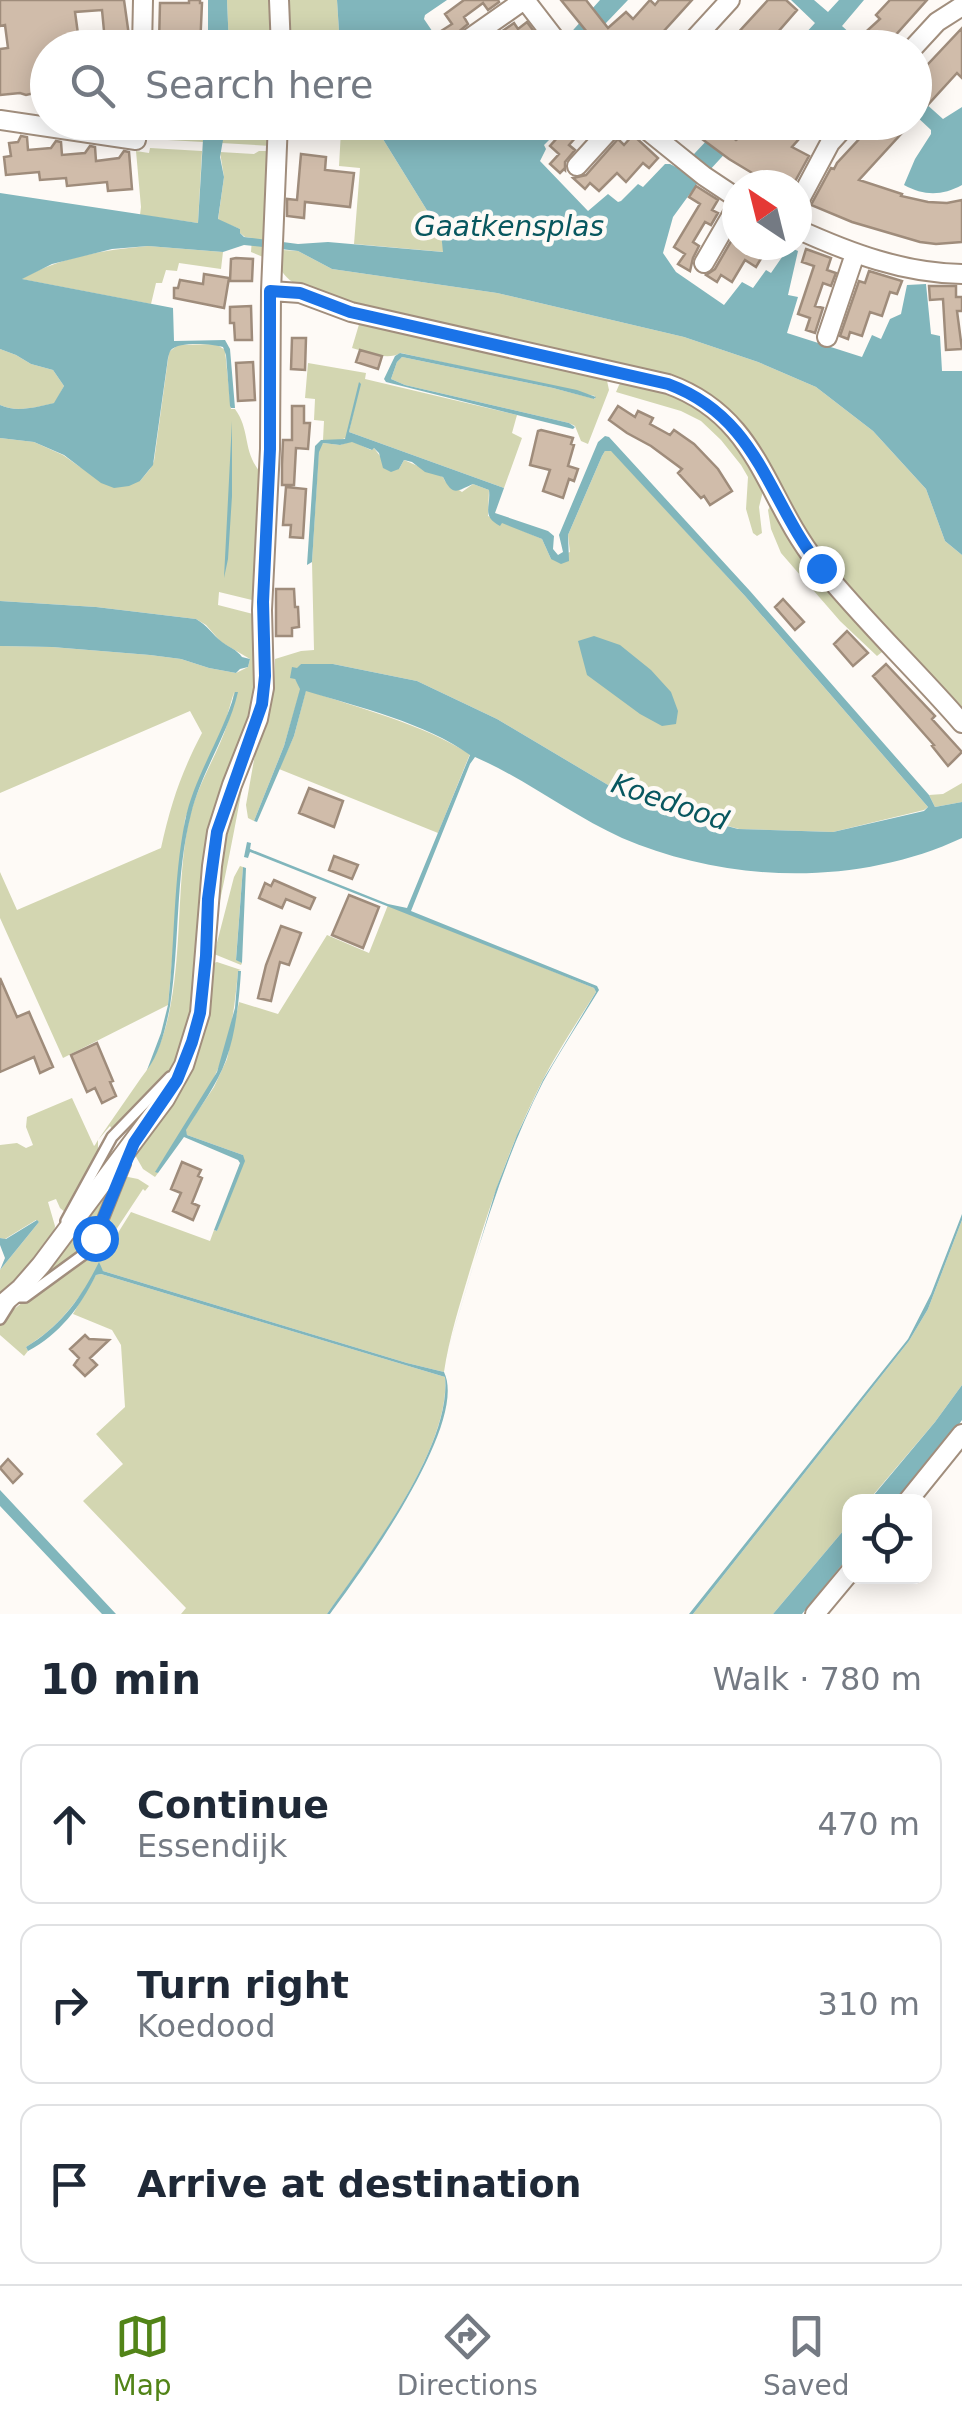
<!DOCTYPE html>
<meta charset="utf-8">
<style>
body{margin:0;font-family:"DejaVu Sans",sans-serif;background:#f6f6f7;color:#1f2937}
.controls{position:absolute;right:30px;bottom:30px;display:grid;overflow:hidden;border-radius:20px;box-shadow:0 5px 25px #0003}
.controls button{width:90px;height:90px;display:grid;place-items:center;padding:0;border:0;border-bottom:2px solid #e0e1e3;background:#fff;color:#1f2937;font:50px sans-serif}
.compass{position:absolute;left:722px;top:170px;width:90px;height:90px;border-radius:50%;background:#fff;box-shadow:0 5px 25px #0003;rotate:325deg}
.stop{position:absolute;width:30px;height:30px;margin:-22px;border:8px solid #1a73e8;border-radius:50%;background:#fff}
.stop.end{background:#1a73e8;border-color:#fff;box-shadow:0 2px 10px #0008}
.list{margin:0;padding:0;list-style:none}
h2{display:flex;justify-content:space-between;align-items:center;height:130px;margin:0;padding:0 40px;font-size:42px}
h2 small{font-size:32px;font-weight:400;color:#747a83}
.list li{display:grid;grid-template-columns:65px 1fr auto;gap:30px;align-items:center;box-sizing:border-box;height:160px;margin:0 20px 20px;padding:0 20px;border:2px solid #e0e1e3;border-radius:20px}
.list b{display:block;font-size:38px;white-space:nowrap}
.list p{margin:0;font-size:32px;white-space:nowrap;color:#747a83}
.list em{font-size:32px;font-style:normal;color:#747a83}
.icon{flex:none;width:55px;height:55px;fill:none;stroke:currentColor;stroke-width:2;stroke-linecap:round;stroke-linejoin:round}
.map{position:relative;flex:none;width:962px;height:1614px;overflow:hidden}
.search{position:absolute;background:#fff;box-shadow:0 5px 25px #0003;left:30px;right:30px;top:30px;height:110px;display:flex;align-items:center;gap:25px;box-sizing:border-box;padding:0 35px;border-radius:55px;color:#747a83;font-size:38px}
.sheet{height:670px;background:#fff}
nav{display:flex;justify-content:space-around;align-items:center;box-sizing:border-box;height:140px;border-top:2px solid #e0e1e3;background:#fff;font-size:28px;color:#747a83}
nav a{display:grid;justify-items:center;gap:5px}
nav .on{color:#528418}
.map>svg:first-child{display:block}
</style>
<div class="map">
<svg width="962" height="1614" viewBox="0 0 962 1614">
<rect width="100%" height="100%" fill="#fefaf6"/>
<path fill="#d3d6b1" d="M227,0H274L275,47H229Z
M285,0H337L340,47H286Z
M295,122L373,123L441,233L444,252L354,244L360,168L339,166L341,131L294,126Z
M152,123H204L203,142L150,139Z
M226,123H272L271,146L221,143Z
M150,148L202,151L198,223L140,215L141,207L136,151L149,153Z
M259,151H271L263,282V257L251,252L252,238L245,237L240,233V229L218,220L224,177L220,152L254,154Z
M277,241H283V250L298,251L332,269L497,293L684,337L758,362L816,387L873,431L926,489L945,541L962,555V715L826,567L720,405L339,302C321,295 287,287 280,267C277,259 278,249 277,241Z
M148,246L223,252L221,269L179,263L177,271L166,270L162,283H156L151,304L21,279C61,257 103,250 148,246Z
M360,321L606,376L609,390L588,444L581,441L575,426L569,423L405,385L391,379L397,362L402,357L553,388L595,399V396L401,353C386,361 368,352 352,348Z
M178,345L216,344L225,350L231,409H235C251,431 242,451 261,473L252,600L219,592L218,605L253,614V633L259,636L258,698L232,772L196,1004L180,1061L112,1129L110,1126L98,1140V1153L66,1213L60,1208L56,1199L48,1202L55,1226L53,1241L0,1299V1270L39,1222L36,1220L5,1239L0,1238V1145L17,1143L26,1148L33,1145L26,1127L27,1117L72,1098L94,1146L95,1145L98,1140L141,1078C191,1016 171,893 190,816C198,783 218,754 228,722C231,713 232,702 234,692L225,723L196,789L185,819L168,1005L63,1058L0,918V872L17,910L161,848C171,803 181,773 202,733L190,711L0,793V646L52,647L150,655L181,659L209,668L236,673L248,667L250,659L221,642L206,625L196,619L96,607L0,601V438L34,442L63,455L80,467L140,481L150,469L154,461L169,352Z
M0,349L16,355L31,364L53,370L64,386L55,403C37,407 17,413 0,405Z
M308,363L366,373L365,379L517,415L512,433L522,438L504,488L349,432L360,382L346,438L336,441L323,440L324,421L314,420L315,399L305,398Z
M624,380L689,399L733,436L764,487L759,507L762,533L757,536L753,533L746,509L748,477L741,465L721,440L701,421L681,411L616,392L619,385Z
M352,441L371,450L374,448L380,456L399,469L404,460L443,477L445,481L462,492L473,484L489,490L488,516L542,539L551,559L570,552L568,535L602,456L605,451H612L745,596L928,807L924,810L833,832L739,829L635,801L497,719L417,681L333,664H301L295,679L301,688L284,746L254,821L248,818L246,805L260,726L274,687L275,659L301,651L314,650L312,562L319,447L323,443L340,445Z
M772,503L887,648L877,656L840,621L781,553L771,529L768,510Z
M306,690C361,709 420,723 470,754L438,833L279,769L294,736Z
M248,757C236,820 225,883 210,944L219,848Z
M962,783V802L935,807L929,795L943,794Z
M240,866L243,867L236,959L242,963L241,965L214,954L234,877Z
M388,905L594,988L596,992C574,1027 551,1061 534,1098C507,1153 488,1211 470,1270C460,1304 449,1338 444,1372L407,1363L103,1271L100,1267C77,1300 62,1325 26,1347L28,1351L24,1356L0,1335V1323C18,1303 41,1289 63,1274C75,1265 86,1265 94,1251L105,1254L108,1248L102,1245L99,1239L123,1176L138,1179L149,1186L145,1191L143,1189L108,1242L111,1244L131,1212L210,1241L214,1230L217,1231L243,1155L187,1135L185,1130L214,1087L227,1059L239,1002L278,1014L327,935L369,953Z
M217,962L241,970L238,971C235,1005 231,1040 217,1071C202,1106 176,1139 156,1171L158,1173L155,1177L143,1169L135,1155L139,1146L169,1103L211,964Z
M116,1177L88,1242L58,1268L24,1293Z
M962,1220V1385L935,1422L868,1501L850,1502L849,1524L773,1614H693L909,1341L928,1309Z
M101,1274L445,1377C451,1448 368,1557 327,1614H181L186,1608L83,1501L123,1464L96,1434L125,1407L121,1345L112,1330L73,1314L96,1275Z"/>
<path fill="#81b6bc" d="M208,0H227L229,47H208Z
M337,0H447L425,15L424,19L443,47H340Z
M600,0H628L583,47L557,48Z
M791,0H814L828,12L839,0H864L842,26L865,47H840L830,39L822,47H793L815,23Z
M915,94L943,119L962,107V185C942,196 924,196 904,185L915,159L931,134V130L915,115Z
M204,123H226L220,157L224,177L218,219L240,229V233L244,237L298,244L328,242L443,252L441,233L373,123H550L558,131L544,145L546,149L540,161L588,211L608,194L618,202L621,201L638,184L643,187L665,164H670L680,169L723,123H753L697,184L673,217L663,253L676,272L724,305L742,282L753,288L766,270L771,273L789,247L798,251L788,295L798,297L787,333L862,357L872,335L881,339L890,319L901,314L907,285L926,284L931,334L940,336L942,371H962V555L945,541L926,489L873,431L816,387L758,362L684,337L497,293L332,269L298,251L244,245L223,252L148,246L112,249L52,264L22,279L173,308L174,341L225,340L230,349L235,408H231L230,406L226,355L223,347C214,344 179,341 171,350C169,352 169,355 168,358L153,465L140,481L129,486L114,488L101,483L64,455L34,442L0,438V405C17,413 36,407 54,403L64,386L53,370L31,364L16,355L0,349V193L198,223Z
M400,353L577,390L596,397L594,399L553,388L402,357L397,362L391,379L405,385L569,423L575,427L573,429L386,382L384,379L395,356Z
M359,382L361,384L349,432L504,488L495,513L548,531L554,536L553,549L558,555L563,552L559,535L598,442L605,436L609,437L750,591L929,795L935,807L962,802V838C857,887 727,883 622,838C571,815 526,779 475,757L470,764L411,911L597,986L599,990C580,1021 560,1051 543,1082C499,1168 474,1264 446,1357L496,1189L517,1135L543,1080L596,992L594,988L250,852L248,858L244,857L247,842L251,843L250,849L388,904L407,908L470,755C426,723 358,707 306,691L294,736L257,822L254,821L284,746L300,689L295,679L290,678L292,667L297,668L301,664H333L417,681L497,719L635,801L738,829L833,832L924,811L928,807L745,596L611,451H605L602,456L568,535L569,561L561,564L551,559L542,539L502,523L500,526C481,516 491,507 489,490L473,484C457,491 453,497 443,477L425,472L412,462L404,460L399,469L391,472L383,468L379,453L374,448L372,450L352,442L340,445L323,443L319,452L312,562L307,565L315,446L321,440L345,439Z
M232,421V496L228,559L224,578Z
M0,601L96,607L196,619C207,625 212,634 222,642C230,648 236,649 242,657L250,659L248,667L240,669L236,673L209,668L181,659L150,655L52,647L0,646Z
M594,636L620,645L651,670L671,692L678,711L676,724L662,726L640,714L587,675L578,641Z
M235,692H238C228,735 201,772 191,814C175,876 180,943 170,1006C166,1027 160,1053 147,1070L161,1033L168,1005C175,945 173,880 185,821C194,776 223,736 235,692Z
M243,867L246,868L242,963L236,960Z
M238,971H241C239,1001 236,1032 226,1060C217,1085 200,1107 186,1130L187,1135L243,1155L245,1161L217,1231L214,1230L240,1163L238,1160L184,1137L158,1173L155,1172L217,1072L235,1008Z
M962,1214V1220L928,1309L909,1341L693,1614H689L908,1339L931,1294Z
M37,1220L39,1222L0,1270L5,1258L0,1245V1238L6,1239Z
M99,1262L103,1271L407,1363L444,1372C469,1423 362,1571 330,1614H327C367,1557 452,1447 445,1377L101,1274L96,1275C80,1307 60,1334 28,1351L26,1347C61,1326 81,1298 99,1262Z
M962,1385V1420L951,1436L895,1501L868,1502L935,1422Z
M0,1490L116,1614H102L0,1506Z
M849,1524V1556L802,1614H773Z"/>
<path fill="#d0bcaa" stroke="#9f8c7b" stroke-width="2.5" fill-rule="evenodd" d="M0,0H124L130,43L111,45V41H105L79,46L48,48V90L26,95L20,93L0,95V49L8,48L5,25L0,26ZM102,10L104,31L78,34L75,12Z
M189,0H200V3H202L200,48L159,44L160,3H189Z
M464,0H498L499,2L488,10L483,3L464,17L468,24L456,34L455,40L457,48H453L441,31L452,24L445,14Z
M561,0H586L608,28L626,12L633,19L650,0L655,5L659,0H692L654,42L660,48H600Z
M768,0H786L797,10L764,48H724Z
M890,0H927L884,48H867L858,39L880,19L876,15Z
M527,22L546,48H478L514,23L518,29Z
M962,28V78L957,73L914,120V79Z
M564,122H600L591,132L585,127L569,145L575,150L565,162V170L564,169L560,173L550,164L559,154L550,146L557,138L553,134Z
M679,122H711L736,140L745,134L752,122L773,136L780,122H814L792,147L809,156L793,185H772L729,159Z
M875,122H912L859,180L902,194L901,196L928,202L947,203L962,200V242L936,244L920,242L852,222L811,205L831,168L834,169L837,163Z
M633,135L658,158L649,168L643,163L626,182L617,173L599,191L590,183L585,189L573,178L586,175L618,139L624,145Z
M21,136L27,137L28,150L51,148L56,141L61,142L62,155L85,153L90,146L95,147L96,161L119,158L124,151L129,152L132,189L108,191L107,182L67,186L66,178L40,180L39,172L6,175L4,157L11,156L9,143L18,142Z
M301,154L326,157L325,170L354,173L350,207L305,202L304,218L287,216V199L297,200Z
M696,186L718,200L712,210L718,213L711,225L705,222L693,242L699,246L693,258L690,271L678,264L685,254L674,247L700,204L689,197Z
M737,231V245H769L756,267L745,260L732,282L721,275L717,282L706,275L715,269Z
M806,249L831,258L827,270L836,273L831,286L823,283L815,306L823,308L815,333L806,330L810,318L798,314L814,266L802,262Z
M236,258L253,259L252,281H230L231,259Z
M869,271L902,281L897,294L890,292L882,316L870,312L862,336L850,332L848,339L840,336L859,281L865,283Z
M204,274L229,278L224,308L174,298V288H178L180,280L203,284Z
M929,286H956V297H962V311H957L962,349L946,350L943,299L930,300Z
M251,306L252,340H235L234,323H230V307Z
M292,338H306L305,370L291,369Z
M360,350L382,356L378,369L356,362Z
M253,362L255,400L238,401L236,363Z
M292,406H304V423H310L308,449L296,448L294,485H282V464L283,440H292Z
M618,406L635,417L638,411L653,418L650,424L670,435L674,430L694,444L718,469L732,491L710,505L704,496L701,498L678,473L682,469L651,446L627,433L609,420Z
M541,430L573,438L571,444L574,445L568,466L578,469L574,481L569,479L563,498L543,491L550,470L530,465L538,431Z
M286,487L306,489L303,538L290,537L291,525H283Z
M276,589H294L295,607H298L299,627L292,628V636H276Z
M783,599L804,622L795,630L775,607Z
M847,631L868,653L853,666L834,644Z
M886,664L935,716L932,719L962,752L948,766L932,746L934,745L873,676Z
M309,788L343,801L334,827L299,813Z
M334,856L358,865L352,879L329,870Z
M274,880L315,898L310,909L286,899L282,908L259,898L265,883L271,886Z
M349,895L379,907L363,948L332,935Z
M281,926L301,933L289,965L280,962L271,1001L258,998L266,965Z
M0,978L17,1017L29,1012L53,1067L40,1073L34,1057L0,1072Z
M97,1043L113,1081L110,1082L116,1096L102,1103L95,1088L87,1092L71,1055Z
M182,1162L201,1170L198,1176L202,1178L192,1203L199,1206L193,1220L173,1211L181,1193L171,1189Z
M85,1335L89,1339L109,1340L90,1358L97,1365L85,1376L74,1365L79,1358L70,1349Z
M8,1459L22,1474L13,1483L0,1468Z"/>
<g fill="none" stroke-linecap="round" stroke-linejoin="round">
<defs>
<path id="lane" d="M66,1221L112,1137L170,1077
M0,1319L10,1303L11,1297H25L91,1249L125,1164"/>
<path id="street" d="M279,0L281,48
M525,0L562,48
M467,40L524,0
M142,48L143,0
M686,48L730,0
M913,48L937,22L962,6
M0,120L136,140L138,122
M637,122L704,176L737,198
M577,166L617,122
M797,205L830,143L849,122
M797,229C850,253 903,273 962,274
M704,263L737,206
M271,291L300,293L351,312L668,384C759,417 764,496 817,563C862,619 915,669 962,723
M827,337L855,254
M0,1306L21,1288L41,1265L165,1099L184,1065L200,1013L212,866L217,832L232,785L258,719L264,688L262,610L270,449L271,291L278,122
M907,1502L962,1434
M815,1614L850,1572"/>
</defs>
<use href="#lane" stroke="#a18e7d" stroke-width="14"/>
<use href="#street" stroke="#a18e7d" stroke-width="22"/>
<use href="#lane" stroke="#fff" stroke-width="9"/>
<use href="#street" stroke="#fff" stroke-width="18"/>
</g>
<g fill="none" stroke-linecap="round" stroke-linejoin="round">
<path stroke="#1a73e8" stroke-width="12" d="M95,1238L134,1143L177,1080L192,1042L200,1013L206,956L208,899L217,832L262,704L265,676L263,602L270,449V291L300,293L350,312L668,384C759,418 767,499 821,568"/>
</g>
<g text-anchor="middle" dominant-baseline="central" stroke-width="9" stroke-linejoin="round" paint-order="stroke">
<g font-size="28" font-style="italic" fill="#08575f" stroke="#fefaf6">
<text x="509" y="226">Gaatkensplas</text>
<text transform="translate(670 802) rotate(19)">Koedood</text>
</g>
</g>
</svg>
<div class="controls">
<button><svg class="icon" aria-label="locate" viewBox="0 0 24 24"><circle cx="12" cy="12" r="6"/><path d="M12 2v4M12 18v4M2 12h4M18 12h4"/></svg></button>
</div>
<svg class="compass" viewBox="-18 -18 36 36"><path d="M0-13l5 13h-10z" fill="#e53935"/><path d="M0 13l5-13h-10z" fill="#747a83"/></svg>
<div class="stop" style="left:95px;top:1238px"></div>
<div class="stop end" style="left:821px;top:568px"></div>
<div class="search"><svg class="icon" aria-label="search" viewBox="0 0 24 24"><circle cx="10" cy="10" r="6"/><path d="M15 15l6 6"/></svg>Search here</div>
</div>
<section class="sheet">
<h2>10 min<small>Walk · 780 m</small></h2>
<ul class="list">
<li><svg class="icon" aria-label="ahead" viewBox="0 0 24 24"><path d="M12 20V5M6 11l6-6 6 6"/></svg><div><b>Continue</b><p>Essendijk</p></div><em>470 m</em></li>
<li><svg class="icon" aria-label="right" viewBox="0 0 24 24"><path d="M7 20v-9h11M14 6l5 5-5 5"/></svg><div><b>Turn right</b><p>Koedood</p></div><em>310 m</em></li>
<li><svg class="icon" aria-label="arrive" viewBox="0 0 24 24"><path d="M6 21V4h12l-3 4 3 4H6"/></svg><div><b>Arrive at destination</b></div></li>
</ul>
</section>
<nav>
<a class="on"><svg class="icon" aria-label="map" viewBox="0 0 24 24"><path d="M3 6l6-2 6 2 6-2v14l-6 2-6-2-6 2zM9 4v14M15 6v14"/></svg>Map</a>
<a><svg class="icon" aria-label="directions" viewBox="0 0 24 24"><path d="M12 3l9 9-9 9-9-9zM9 14v-3h6M13 9l2 2-2 2"/></svg>Directions</a>
<a><svg class="icon" aria-label="saved" viewBox="0 0 24 24"><path d="M7 4h10v16l-5-4-5 4z"/></svg>Saved</a>
</nav>
